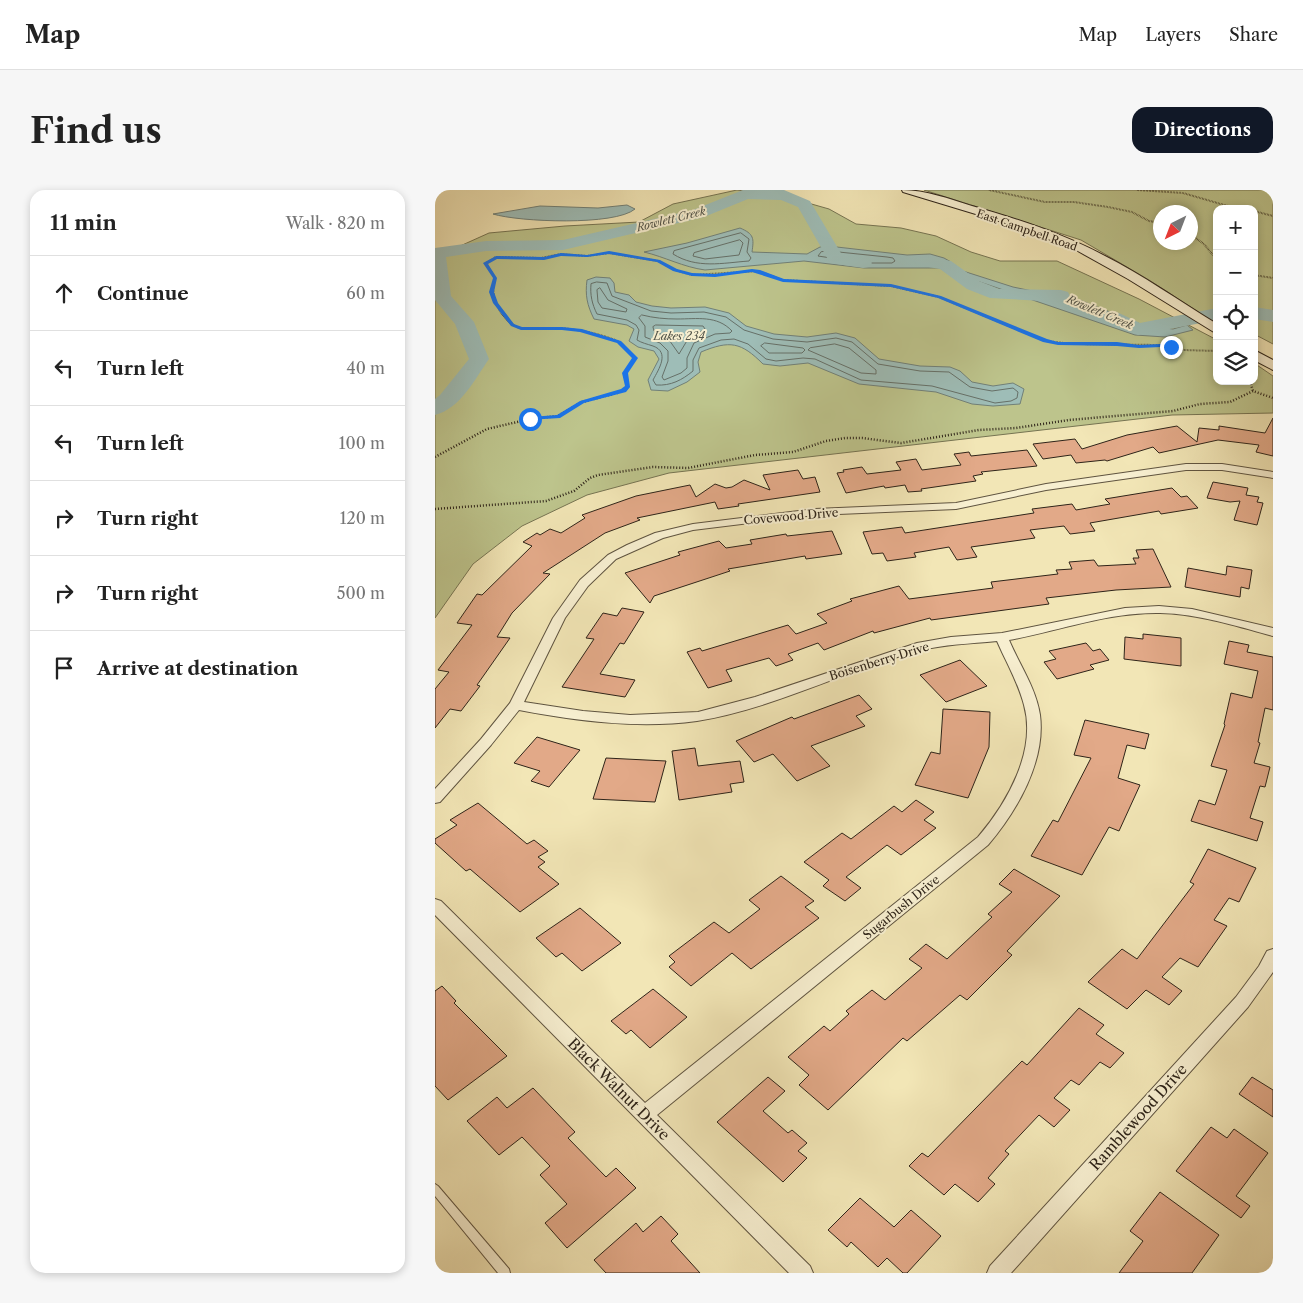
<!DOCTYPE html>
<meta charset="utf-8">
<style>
body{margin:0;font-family:"Libre Caslon Text",serif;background:#f6f6f6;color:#222}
.controls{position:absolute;right:15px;top:15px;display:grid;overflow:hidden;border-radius:10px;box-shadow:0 2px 8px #0003}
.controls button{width:45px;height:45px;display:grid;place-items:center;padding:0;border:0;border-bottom:1px solid #e0e0e0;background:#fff;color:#222;font:25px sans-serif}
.compass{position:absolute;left:718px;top:15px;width:45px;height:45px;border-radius:50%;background:#fff;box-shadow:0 2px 8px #0003;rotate:222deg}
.stop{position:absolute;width:15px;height:15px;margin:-11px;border:4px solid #1a73e8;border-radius:50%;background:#fff}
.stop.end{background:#1a73e8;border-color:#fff;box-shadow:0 1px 5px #0008}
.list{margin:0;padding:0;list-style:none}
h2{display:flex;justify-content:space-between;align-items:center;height:65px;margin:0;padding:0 20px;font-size:21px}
h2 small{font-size:16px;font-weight:400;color:#767676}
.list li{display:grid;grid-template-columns:32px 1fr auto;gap:15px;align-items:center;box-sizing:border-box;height:75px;padding:0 20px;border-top:1px solid #e0e0e0}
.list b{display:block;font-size:19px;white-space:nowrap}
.list em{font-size:16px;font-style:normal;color:#767676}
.icon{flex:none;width:28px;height:28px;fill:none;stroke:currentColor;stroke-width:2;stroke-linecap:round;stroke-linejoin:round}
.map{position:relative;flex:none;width:838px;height:1083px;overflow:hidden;border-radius:15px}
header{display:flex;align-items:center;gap:30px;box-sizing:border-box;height:70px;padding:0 25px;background:#fff;border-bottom:1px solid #e0e0e0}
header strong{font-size:24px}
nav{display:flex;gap:28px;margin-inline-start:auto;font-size:18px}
.intro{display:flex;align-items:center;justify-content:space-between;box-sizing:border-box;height:120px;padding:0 30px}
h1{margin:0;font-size:35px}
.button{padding:12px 22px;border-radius:15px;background:#111827;color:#fff;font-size:18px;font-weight:700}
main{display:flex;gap:30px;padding:0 30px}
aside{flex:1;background:#fff;border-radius:15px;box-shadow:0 2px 8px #0003}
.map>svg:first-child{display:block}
</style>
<header>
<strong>Map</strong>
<nav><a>Map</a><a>Layers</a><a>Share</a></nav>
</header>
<div class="intro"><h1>Find us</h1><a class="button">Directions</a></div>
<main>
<aside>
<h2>11 min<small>Walk · 820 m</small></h2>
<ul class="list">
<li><svg class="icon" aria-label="ahead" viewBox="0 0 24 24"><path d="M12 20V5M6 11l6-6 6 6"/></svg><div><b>Continue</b></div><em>60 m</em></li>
<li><svg class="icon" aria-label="left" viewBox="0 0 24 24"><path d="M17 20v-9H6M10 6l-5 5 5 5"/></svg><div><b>Turn left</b></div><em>40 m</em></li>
<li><svg class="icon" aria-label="left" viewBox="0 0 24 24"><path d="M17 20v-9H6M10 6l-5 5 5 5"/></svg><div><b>Turn left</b></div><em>100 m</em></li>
<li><svg class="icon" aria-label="right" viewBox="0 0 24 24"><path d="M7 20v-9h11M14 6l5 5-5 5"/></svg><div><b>Turn right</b></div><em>120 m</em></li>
<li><svg class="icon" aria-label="right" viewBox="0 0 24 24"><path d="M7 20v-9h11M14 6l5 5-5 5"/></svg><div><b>Turn right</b></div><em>500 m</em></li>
<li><svg class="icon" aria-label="arrive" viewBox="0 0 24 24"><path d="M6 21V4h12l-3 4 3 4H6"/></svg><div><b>Arrive at destination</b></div></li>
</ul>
</aside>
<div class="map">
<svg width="838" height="1083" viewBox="0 0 838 1083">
<rect width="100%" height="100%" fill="#f2e6b6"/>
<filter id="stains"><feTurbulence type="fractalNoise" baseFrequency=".004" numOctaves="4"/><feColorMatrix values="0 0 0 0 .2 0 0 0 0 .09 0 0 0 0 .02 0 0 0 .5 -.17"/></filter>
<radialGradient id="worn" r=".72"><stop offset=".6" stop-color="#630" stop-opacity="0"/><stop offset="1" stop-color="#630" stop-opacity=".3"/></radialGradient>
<path fill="#bdc48c" stroke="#767452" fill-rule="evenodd" d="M302,0L352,7L394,19L421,34L466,38L501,46L536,62L565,71H622L704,109L782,150V191H819V173L838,186V223L737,225L234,283L152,305L87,336L38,374L0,428V59L14,61L54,43L130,36L204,32L238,14Z
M489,0H838V154L819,144V19H782V130L765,123L714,90L646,50ZM726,22H756V52H726Z"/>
<path fill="#9ebdb7" stroke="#718078" d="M192,15L200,19C180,36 84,32 58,24L105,16L163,18Z
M305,38C319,44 319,48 317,62L372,64L385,57L393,56L472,65L495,64L509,68L516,72L520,78L528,81L578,97L607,103H616L632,105L708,135L738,139L752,135L758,140L730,147L700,145L504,78H429L369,71L270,80C248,77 230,67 209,62L252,53Z
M161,87L175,88L179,93L180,102L194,105L201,112L217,116L236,118L270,117L294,123L311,136L339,144L372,147L401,143L420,148L444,169L485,176L515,177L525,181L537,192L558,196L578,193L589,199L585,214L558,216L537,214L501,202L424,194L373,173L345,176L328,174C306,152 295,150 266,162L263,172L265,182L252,192L233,201L216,200L213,190L224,169L219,161L203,157L194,151L199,139L192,135L159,129C152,115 150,105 152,90Z"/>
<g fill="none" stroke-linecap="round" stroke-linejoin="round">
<path stroke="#667068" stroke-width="1" d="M306,43L314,49L312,62L316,68L314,71C287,73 262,79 238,64L239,61Z
M305,50L308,53L304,65L270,69L258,66L259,63Z
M394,61L452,67L458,68L460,71L457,73H429L383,66L386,62Z
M162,92L172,93L177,106L216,121L236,123L269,122L291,127L309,140L338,149L372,152L401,148L417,152L443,174L485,181L514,182L535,197L557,201L578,198L583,202L582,208L576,211L560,213L497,196L426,190L380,169L368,168L341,171L331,169L313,154L299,149L286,150L264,158L258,170V181C247,190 236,196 221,195L218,190C224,179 235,162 218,156C212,154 207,153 202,150L204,140L201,135L192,130L162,124C157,114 155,105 156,94Z
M165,98L173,110L192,119L191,122L167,118L163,112L162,100Z
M207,125C219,128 230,129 242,129C262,129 282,125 297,141L295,143L280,144L259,153L252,168V178L246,183L229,190L227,187L233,171V161L225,153L210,147V136L204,128Z
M221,135L268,136L270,139L253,149L244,164L232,147L219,141L218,137Z
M330,153L368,158L370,160L367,163H334L326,156Z
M400,154L414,158L441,180V184L426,183L373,160L375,158Z"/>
<path stroke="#718078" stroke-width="3" d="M0,64L2,63"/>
<path fill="#9ebdb7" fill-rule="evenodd" d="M308,0H349L375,11L407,65L434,69L437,73L434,77L428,78L395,73L363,17L346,10L313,9L269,27L128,60L51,61L11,67L16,106L39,132L54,169C40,189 25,219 0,225V209L5,205L34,169L20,134L0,110V58L51,51L128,50L258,20Z
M488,66L516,71L544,91L564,99L626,100L633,102L635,106L633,110L626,112L555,108L532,99L505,79L482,75L479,71L482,67Z
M819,117L838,120V132L819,129Z
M782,118V130L703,145L670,131L667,127L670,123L677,121L684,123L705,133Z"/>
</g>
<path fill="#e2a988" stroke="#2e2419" d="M838,228V266L821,262L824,255L783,250L724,263L718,257L672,271L670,270L641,273L636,265L608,269L598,254L640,249L647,259L692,245L742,236L762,252L764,238L784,240V236L830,243Z
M592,260L602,276L546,282L548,284L538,286L541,291L486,299L487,301L473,302L470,295L450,298L449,296L411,303L402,283L409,282L408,280L427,277L432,284L466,280L461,272L481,269L487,280L526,275L519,264L534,262L536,266Z
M363,280L368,289L380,287L385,302L303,314L304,316L283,319L280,312L202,328L205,330L170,343L108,383L115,384L77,423L62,447L75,448L42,495L45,496L26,521L15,519L0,538V499L14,482L3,480L37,435L22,433L42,404L47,405L97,356L88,352L102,343L105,345L115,339L126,343L150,328L147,325L201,306L255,295L261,307L280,294L291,298L297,297L309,290L335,300L328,285Z
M778,292L813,298L811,305L824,307L822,312L828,313L822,335L799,330L805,311L795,312L772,308Z
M737,298L746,307L752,306L763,318L726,324L724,321L655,333L660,341L635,344L629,336L595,340L600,348L536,357L542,367L522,370L514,357L479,363L481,367L452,371L448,363L437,364L428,342L467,337L470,343L599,323L597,319L637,314L641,320L675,314L670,309Z
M397,341L407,364L371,369L370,366L293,379L295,381L219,406L215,413L190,383L245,365L243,362L284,351L291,358L317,354L315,350L351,344L352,346Z
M718,359L736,397L681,400L611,408L614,414L496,430L495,428L439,443L438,441L389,460L383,453L353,464L358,470L341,476L334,468L291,480L297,491L273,498L252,462L265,458L267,461L353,435L361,444L392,433L382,424L417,411L415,409L464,396L474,409L558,398L556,392L623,384L621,380L637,379L634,372L659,370L663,376L701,374L698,368H704L701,360Z
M792,376L817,380L814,399L806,397L805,407L750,397L753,378L791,385Z
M187,418L209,422L189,454L185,453L165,484L200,490L190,507L127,497L159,449L151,448L168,423L182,426Z
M708,444L746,448V476L689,469L690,447L708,449Z
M794,451L814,455L812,462L838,467V520L830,518L823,552L825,553L819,573L835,577L830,597L825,596L815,628L828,632L822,651L756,631L764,610L780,615L792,580L776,576L790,535L789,534L796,503L817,508L823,481L789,474Z
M651,453L658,461L665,459L674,470L655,475L659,479L622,489L609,472L621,469L614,461Z
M525,470L552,496L511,512L485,485Z
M424,505L437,519L421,526L430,536L376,556L395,576L362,591L338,564L319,572L301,551L357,527L359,529Z
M508,519L555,522L554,557L533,608L480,595L496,562L505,564Z
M650,530L714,544L710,559L692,555L683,588L705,595L684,641L674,637L647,685L596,666L618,630L623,632L656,568L639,565Z
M102,547L145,560L114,597L96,591L105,581L79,573Z
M260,558L263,576L305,571L309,592L295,594L297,602L244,610L237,561Z
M171,568L231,571L220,612L158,609Z
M481,610L499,622L489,630L501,638L466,665L452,655L411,687L426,698L410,711L388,696L394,690L369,672L407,643L416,649L459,616L467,622Z
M43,613L92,654L99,650L113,661L103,667L110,672L103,677L124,694L85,722L35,679L31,681L0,653V649L22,635L15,630Z
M773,659L821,678L804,712L794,708L779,730L792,736L763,777L745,768L727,787L747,801L734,815L711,800L692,819L653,792L687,759L702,769L759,694L755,692Z
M579,679L625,706L572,761L577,765L532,810L525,805L472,851L468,848L393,920L364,895L374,885L353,867L389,836L395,841L414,824L411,821L437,800L450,810L487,778L474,769L491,754L512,769L557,727L553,724L577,702L564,694Z
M346,686L379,711L370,717L384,728L316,779L297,763L256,796L234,777L240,772L234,766L279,732L294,743L325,719L314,710Z
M145,718L186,753L147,781L127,763L121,767L101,748Z
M7,796L21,811L19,813L72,866L13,910L0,896V801Z
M218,799L252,827L215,858L196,840L191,844L176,831Z
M644,818L669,835L661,844L689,863L675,878L665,872L644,895L636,890L619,908L635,920L619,937L604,925L570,961L574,964L553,988L560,994L543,1012L520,994L509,1005L474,976L487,963L493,967L587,871L592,875Z
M333,887L350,901L328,921L353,943L357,940L372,953L363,961L372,968L348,992L282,932Z
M817,887L838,900V927L804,904Z
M98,898L140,942L133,948L171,987L181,978L201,998L132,1058L110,1033L132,1014L105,985L115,976L87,947L64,965L32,931L62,907L72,918Z
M776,937L792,948L799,939L833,963L801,1006L815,1016L806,1028L741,981Z
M725,1002L784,1045L757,1083H684L708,1051L695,1041Z
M425,1008L459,1037L476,1020L506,1046L472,1083H468L452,1068L443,1077L416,1052L412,1057L393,1040Z
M226,1026L243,1044L236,1051L265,1083H171L159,1070L201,1033L208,1042Z"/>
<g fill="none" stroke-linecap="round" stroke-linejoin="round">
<defs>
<path id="lane" d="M0,994L3,996L74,1079L75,1083H63L0,1006Z"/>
<path id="street" d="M751,274H787L838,282V288L787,280H751L611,300L521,319L380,325L258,340L228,348L181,369L153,396L130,428L89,512L148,521L195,525L263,522L320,507L482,453L516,447L567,443L690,418L724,416L757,419L838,438V446C801,436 764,424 725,423C673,422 624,441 574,450C584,474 601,498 605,525C611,571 582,621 553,655L222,925L375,1076L378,1083H354L0,725V709L6,711L210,913L543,647C572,613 602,561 589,515C583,492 571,472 562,451C535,454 509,454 483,461C408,481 338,519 262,531C203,539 142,531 84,520L56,555L5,612L0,613V599L46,549L75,513L118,428L145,390L173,365L192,355L220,343L258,334L380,319L521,313L611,294Z
M838,759V782L813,817L576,1083H552L555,1076L801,807L824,776L832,761Z"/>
<path id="secondary" d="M467,0C491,0 514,9 537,16C582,29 627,43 668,65C708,85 744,111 782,134V144L693,89L641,60L577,35L468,2Z
M819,160L838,170V180L819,170Z"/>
</defs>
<use href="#lane" stroke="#5f5440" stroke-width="2"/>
<use href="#street" stroke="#5f5440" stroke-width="2"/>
<use href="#secondary" stroke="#2e2419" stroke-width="2"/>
<path stroke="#2e2419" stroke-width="2" stroke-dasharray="0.5 1" stroke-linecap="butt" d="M554,0L610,12H639L673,17L697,22L714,31L726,33
M702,0L748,3L803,19
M819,21L838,26
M756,45L769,54L782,70
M819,85L838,88
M194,177L200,168C195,163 190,155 184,152C169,144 137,138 120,138C109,138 96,140 85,138C67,133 53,105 60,88L51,73L61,67L106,68L126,64L152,66L174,63L223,71L240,80L257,85L323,81L348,90L456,96L504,107L610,151L639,154L726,155L748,160L782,161"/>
<path stroke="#2e2419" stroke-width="2.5" stroke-dasharray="1 2" stroke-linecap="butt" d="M815,191L818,201
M0,267L52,239L95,229L123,226L147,212L182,203L193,197L190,183L195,175
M0,319L111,311L139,301L155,288L163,285L218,277L253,278L320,265L358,262L391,251L410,248H427L466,253L544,240L581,238L634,230L738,221L765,214L795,212L818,201L838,208"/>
<use href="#lane" fill="#f7efd0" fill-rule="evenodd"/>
<use href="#street" fill="#f7efd0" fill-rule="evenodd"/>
<use href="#secondary" fill="#f7efd0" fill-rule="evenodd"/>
</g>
<path fill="#1a73e8" d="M174,61L225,70L242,79L257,83L280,84L317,79L325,80L349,89L456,94L506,106L612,149L623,152H682L704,155L726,154L739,157L736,159L726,157L704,158L682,156L623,155L608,152L503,108L456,97L348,92L317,82L280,87L257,86L238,81L222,72L174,64L152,67L126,66L109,70L62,69L53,74L62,88L59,102L63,113L79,134L87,137H127L147,139L186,151L203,168L193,183L195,197L191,202L149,213L125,228L93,230L95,227L122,225L145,211L186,199L190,196L187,183L197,168L182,153L145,142L127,140H86L76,136L58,113L54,102L58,88L48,73L61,66L109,67L126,63L152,65Z"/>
<g text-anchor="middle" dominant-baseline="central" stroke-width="4" stroke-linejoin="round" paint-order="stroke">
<g font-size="11" font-style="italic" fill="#505248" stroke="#f7efd0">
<text transform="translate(236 29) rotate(-14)">Rowlett Creek</text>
<text transform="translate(665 122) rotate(23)">Rowlett Creek</text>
<text x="244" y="146">Lakes 234</text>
</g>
<g font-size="11" fill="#2e2419" stroke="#f7efd0">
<text transform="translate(592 40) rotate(19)">East Campbell Road</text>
</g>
<g font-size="12" fill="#2e2419" stroke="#f7efd0">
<text transform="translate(356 326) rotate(-5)">Covewood Drive</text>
<text transform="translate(444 471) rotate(-17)">Boisenberry Drive</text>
<text transform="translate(466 717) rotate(-39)">Sugarbush Drive</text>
</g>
<g font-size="15" fill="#2e2419" stroke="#f7efd0">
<text transform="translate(184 899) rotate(45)">Black Walnut Drive</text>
<text transform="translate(703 927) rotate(-48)">Ramblewood Drive</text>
</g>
</g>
<rect width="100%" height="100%" filter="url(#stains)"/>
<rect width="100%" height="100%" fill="url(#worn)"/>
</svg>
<div class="controls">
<button>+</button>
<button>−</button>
<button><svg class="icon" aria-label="locate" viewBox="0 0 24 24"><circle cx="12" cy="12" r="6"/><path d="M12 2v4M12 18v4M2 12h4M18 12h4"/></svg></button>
<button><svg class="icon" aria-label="layers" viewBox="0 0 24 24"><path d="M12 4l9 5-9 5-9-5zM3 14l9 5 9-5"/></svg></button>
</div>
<svg class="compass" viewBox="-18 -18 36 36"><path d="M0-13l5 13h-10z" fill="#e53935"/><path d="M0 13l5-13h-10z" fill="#767676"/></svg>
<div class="stop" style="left:95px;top:229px"></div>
<div class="stop end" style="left:736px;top:157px"></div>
</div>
</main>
